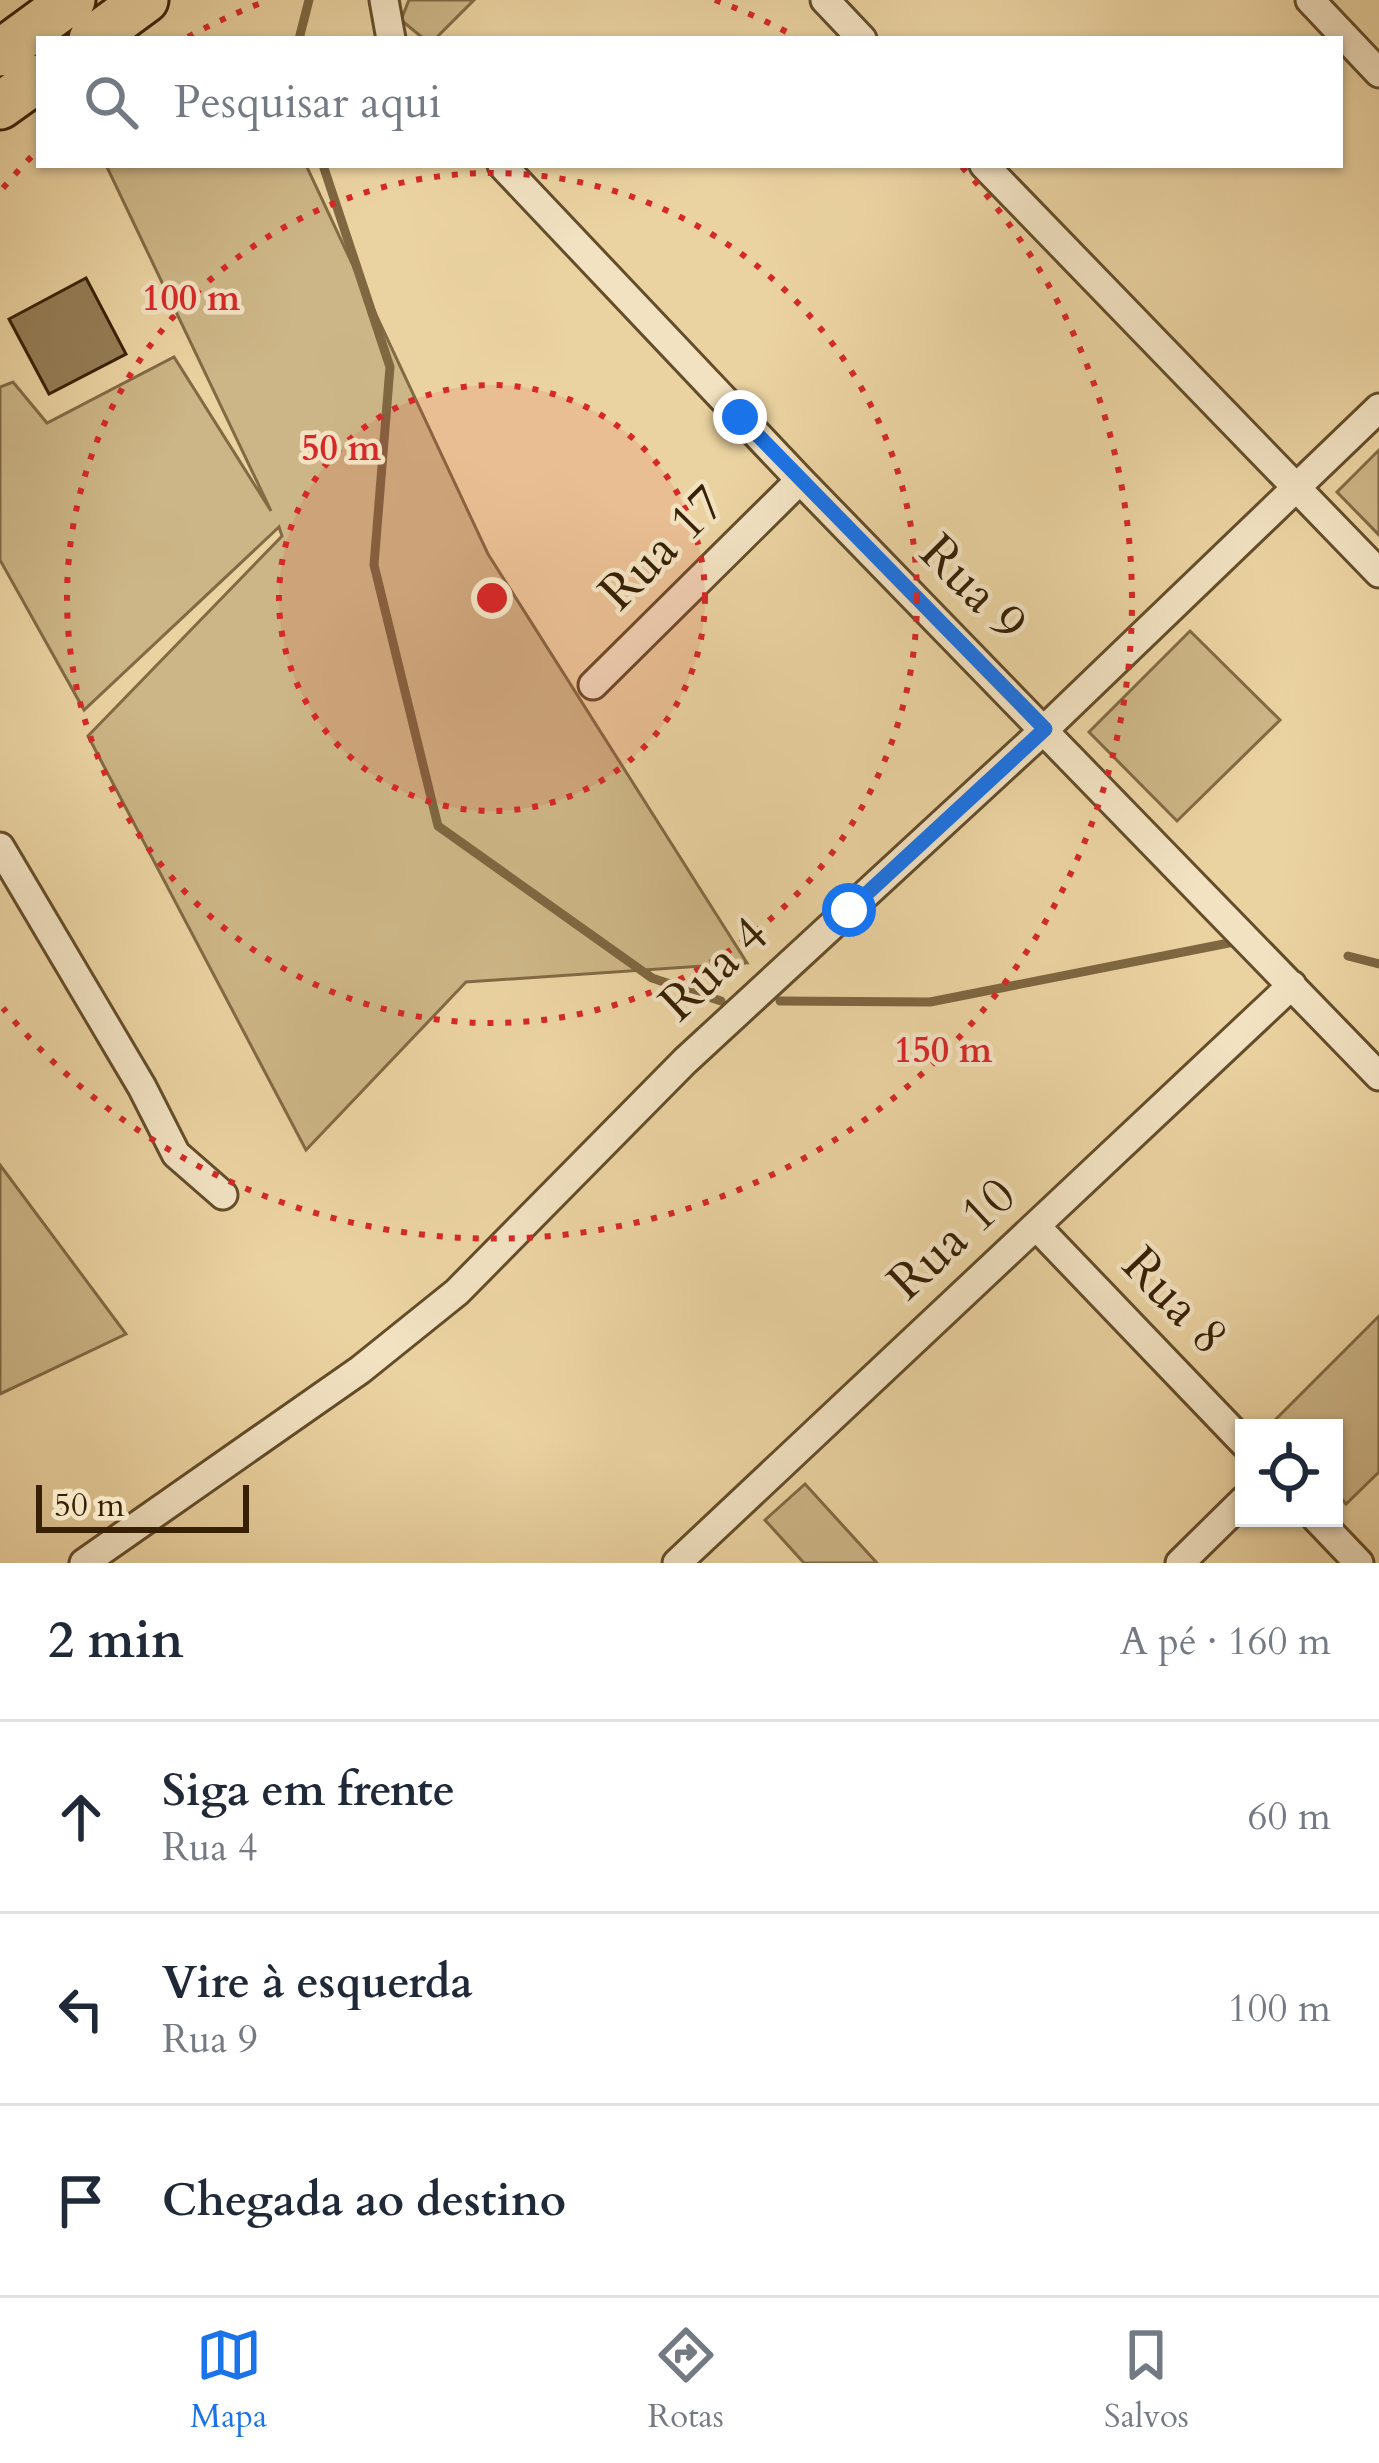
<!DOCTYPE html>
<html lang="pt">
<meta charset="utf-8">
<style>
body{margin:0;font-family:Cardo,serif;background:#f2f2f3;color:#1f2937}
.controls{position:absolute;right:36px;bottom:36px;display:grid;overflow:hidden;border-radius:0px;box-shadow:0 3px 9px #0004}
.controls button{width:108px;height:108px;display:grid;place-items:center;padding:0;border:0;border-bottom:3px solid #e0e1e3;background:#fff;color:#1f2937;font:60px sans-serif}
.scale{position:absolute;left:36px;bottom:30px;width:213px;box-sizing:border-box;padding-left:12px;border:6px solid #372003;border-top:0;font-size:33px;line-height:42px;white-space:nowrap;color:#372003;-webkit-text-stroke:9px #f2e2c2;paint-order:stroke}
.stop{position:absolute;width:36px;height:36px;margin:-27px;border:9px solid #1a73e8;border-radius:50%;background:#fff}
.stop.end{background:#1a73e8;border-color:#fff;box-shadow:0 3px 12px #0008}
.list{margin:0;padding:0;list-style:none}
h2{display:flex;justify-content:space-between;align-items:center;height:156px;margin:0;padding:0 48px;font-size:51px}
h2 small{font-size:39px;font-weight:400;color:#747a83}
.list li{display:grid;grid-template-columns:78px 1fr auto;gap:36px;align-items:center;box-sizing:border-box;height:192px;padding:0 48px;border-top:3px solid #e0e1e3}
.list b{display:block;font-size:45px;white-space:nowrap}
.list p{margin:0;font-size:39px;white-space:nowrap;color:#747a83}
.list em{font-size:39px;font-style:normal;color:#747a83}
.icon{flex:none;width:66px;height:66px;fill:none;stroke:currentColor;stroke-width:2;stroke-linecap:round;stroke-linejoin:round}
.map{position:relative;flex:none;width:1379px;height:1563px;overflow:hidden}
.search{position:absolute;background:#fff;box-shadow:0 3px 9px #0004;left:36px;right:36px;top:36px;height:132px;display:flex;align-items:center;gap:30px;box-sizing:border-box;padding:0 42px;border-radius:0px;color:#747a83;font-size:45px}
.sheet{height:732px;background:#fff}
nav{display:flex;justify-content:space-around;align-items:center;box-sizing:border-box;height:168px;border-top:3px solid #e0e1e3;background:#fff;font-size:33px;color:#747a83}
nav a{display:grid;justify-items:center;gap:6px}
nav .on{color:#1a73e8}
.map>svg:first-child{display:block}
</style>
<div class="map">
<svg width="1379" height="1563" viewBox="0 0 1379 1563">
<rect width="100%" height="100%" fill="#ebd3a1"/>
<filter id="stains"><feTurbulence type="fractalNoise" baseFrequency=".00167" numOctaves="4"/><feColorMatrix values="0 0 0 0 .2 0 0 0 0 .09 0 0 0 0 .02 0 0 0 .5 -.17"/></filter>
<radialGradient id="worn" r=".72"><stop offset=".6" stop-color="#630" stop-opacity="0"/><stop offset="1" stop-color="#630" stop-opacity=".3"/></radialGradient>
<path fill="#ccb586" stroke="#826a44" stroke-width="3" d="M409,0H474L435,39H424L401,20Z
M106,165H306L488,554L747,963L466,982L306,1150L88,736L282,536L279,527L84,710L0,560V387L13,382L47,423L174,357L271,511Z
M1379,450V535L1337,492Z
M1190,631L1280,720L1177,821L1089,732Z
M0,1165L126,1334L0,1394Z
M1379,1316V1472L1346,1504L1334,1490V1428H1282L1275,1420Z
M805,1484L877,1563H804L765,1520Z"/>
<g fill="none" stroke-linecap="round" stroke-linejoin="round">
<path stroke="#7e6741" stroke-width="9" d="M299,39L309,0
M323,165L390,367L374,565L438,826L652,978L721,1001
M1348,956L1379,964
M780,1001L930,1002L1239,941"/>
</g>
<path fill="#957d55" stroke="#372003" stroke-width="3" d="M86,278L126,354L49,394L9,319Z"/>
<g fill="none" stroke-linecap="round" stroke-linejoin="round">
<defs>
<path id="minor" d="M384,0L391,39
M825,0L862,39
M1310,0L1379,73
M502,165L800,480L1379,1076
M984,165L1379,573
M593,685L800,480
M0,847L142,1087L176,1154L223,1195
M1036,1226L1244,1443
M1316,1518L1359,1563
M84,1563L360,1370L457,1292L685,1061L1045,729L1379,408
M677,1563L1292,985
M1180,1563L1244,1500"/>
<path id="trunk" d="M92,39L145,0
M0,53L72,0
M0,106L39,78"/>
</defs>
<use href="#minor" stroke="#644d2a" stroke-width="33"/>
<use href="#trunk" stroke="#372003" stroke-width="51"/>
<use href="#minor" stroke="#f2e2c2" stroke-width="27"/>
<use href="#trunk" stroke="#ebd3a1" stroke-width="45"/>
</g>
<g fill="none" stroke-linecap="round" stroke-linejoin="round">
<path stroke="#1a73e8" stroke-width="15" d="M740,417L1045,729L849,910"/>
</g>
<circle cx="492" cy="598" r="213" fill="#d62828" fill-opacity=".12"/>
<g fill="none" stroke="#d62828" stroke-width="6" stroke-dasharray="6 12">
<circle cx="492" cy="598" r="213"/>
<circle cx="492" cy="598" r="425"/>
<path d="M3 188A638 638 0 0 1 37 151M188 37A638 638 0 0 1 269 0M715 0A638 638 0 0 1 796 37M962 167A638 638 0 1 1 3 1008"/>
</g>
<g text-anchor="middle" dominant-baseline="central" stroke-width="9" stroke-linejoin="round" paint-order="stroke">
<g font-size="51" fill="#372003" stroke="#f2e2c2">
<text transform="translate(662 548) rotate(-45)">Rua 17</text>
<text transform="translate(973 588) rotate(45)">Rua 9</text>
<text transform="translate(714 969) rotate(-43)">Rua 4</text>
<text transform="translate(952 1239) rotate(-43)">Rua 10</text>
<text transform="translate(1175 1301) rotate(46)">Rua 8</text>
</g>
</g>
<circle cx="492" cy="598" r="18" fill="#d62828" stroke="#f2e2c2" stroke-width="6"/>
<g font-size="36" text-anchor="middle" font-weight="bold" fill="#d62828" stroke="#f2e2c2" stroke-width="9" stroke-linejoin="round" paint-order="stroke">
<text x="191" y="310">100 m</text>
<text x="341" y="460">50 m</text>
<text x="943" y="1062">150 m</text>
</g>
<rect width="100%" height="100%" filter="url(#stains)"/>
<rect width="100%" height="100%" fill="url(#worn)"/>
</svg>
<div class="controls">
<button><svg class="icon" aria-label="locate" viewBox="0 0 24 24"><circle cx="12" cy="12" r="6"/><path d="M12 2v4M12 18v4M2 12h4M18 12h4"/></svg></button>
</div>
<div class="scale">50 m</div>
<div class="stop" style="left:849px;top:910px"></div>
<div class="stop end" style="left:740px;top:417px"></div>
<div class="search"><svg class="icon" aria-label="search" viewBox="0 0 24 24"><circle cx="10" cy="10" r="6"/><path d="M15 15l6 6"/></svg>Pesquisar aqui</div>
</div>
<section class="sheet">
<h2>2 min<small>A pé · 160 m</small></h2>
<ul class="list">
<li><svg class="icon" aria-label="ahead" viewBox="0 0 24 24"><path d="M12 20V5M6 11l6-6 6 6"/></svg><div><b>Siga em frente</b><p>Rua 4</p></div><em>60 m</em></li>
<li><svg class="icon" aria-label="left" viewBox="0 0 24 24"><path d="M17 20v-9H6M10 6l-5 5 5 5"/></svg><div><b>Vire à esquerda</b><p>Rua 9</p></div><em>100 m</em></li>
<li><svg class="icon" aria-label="arrive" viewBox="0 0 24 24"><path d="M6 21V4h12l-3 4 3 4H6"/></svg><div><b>Chegada ao destino</b></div></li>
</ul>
</section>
<nav>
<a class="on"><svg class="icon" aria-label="map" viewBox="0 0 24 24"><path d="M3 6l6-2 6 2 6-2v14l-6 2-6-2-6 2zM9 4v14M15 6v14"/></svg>Mapa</a>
<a><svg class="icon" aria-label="directions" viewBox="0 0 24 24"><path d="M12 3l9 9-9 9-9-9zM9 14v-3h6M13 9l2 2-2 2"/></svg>Rotas</a>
<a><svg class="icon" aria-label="saved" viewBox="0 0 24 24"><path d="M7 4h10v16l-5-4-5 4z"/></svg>Salvos</a>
</nav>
